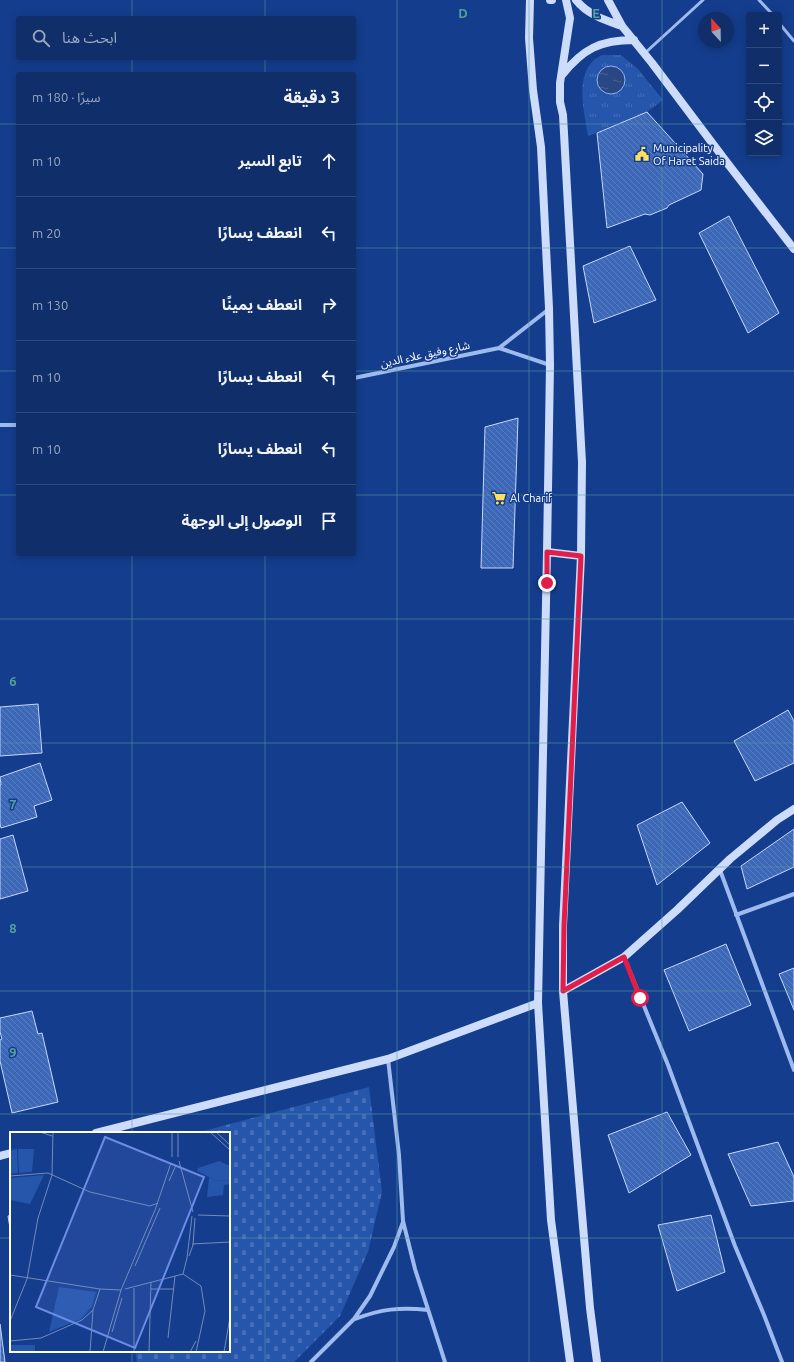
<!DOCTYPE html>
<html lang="ar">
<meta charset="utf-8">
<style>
body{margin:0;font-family:Ubuntu,"Noto Sans Arabic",sans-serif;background:#1d3a72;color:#f1f3f6;direction:rtl}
.controls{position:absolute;right:12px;top:12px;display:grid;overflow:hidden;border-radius:4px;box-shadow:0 2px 10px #0003}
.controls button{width:36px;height:36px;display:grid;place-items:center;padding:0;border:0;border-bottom:1px solid #2f4a7e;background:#0f2e6a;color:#f1f3f6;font:20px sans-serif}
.compass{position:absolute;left:698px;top:12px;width:36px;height:36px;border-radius:50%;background:#0f2e6a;box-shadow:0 2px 10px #0003;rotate:338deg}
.stop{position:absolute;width:12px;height:12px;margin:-9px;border:3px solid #e11d48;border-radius:50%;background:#fff}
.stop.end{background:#e11d48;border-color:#fff;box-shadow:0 1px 4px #0008}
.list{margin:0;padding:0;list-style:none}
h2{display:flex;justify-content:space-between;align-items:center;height:52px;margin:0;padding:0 16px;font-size:17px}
h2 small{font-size:13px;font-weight:400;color:#9ba8c1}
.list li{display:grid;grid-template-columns:26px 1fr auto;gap:12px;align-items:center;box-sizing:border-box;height:72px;padding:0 16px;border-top:1px solid #2f4a7e}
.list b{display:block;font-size:15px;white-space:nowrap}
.list em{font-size:13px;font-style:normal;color:#9ba8c1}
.icon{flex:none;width:22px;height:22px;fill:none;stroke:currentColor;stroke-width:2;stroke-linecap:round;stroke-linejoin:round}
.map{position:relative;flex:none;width:794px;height:1362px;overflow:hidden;direction:ltr}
.search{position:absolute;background:#0f2e6a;box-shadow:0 2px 10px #0003;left:16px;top:16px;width:340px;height:44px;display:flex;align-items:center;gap:10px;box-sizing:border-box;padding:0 14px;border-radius:4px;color:#9ba8c1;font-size:15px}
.panel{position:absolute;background:#0f2e6a;box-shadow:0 2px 10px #0003;left:16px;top:72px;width:340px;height:484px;border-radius:4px;direction:rtl}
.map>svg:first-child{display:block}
</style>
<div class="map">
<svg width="794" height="1362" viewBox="0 0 794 1362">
<defs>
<pattern id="grass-tufts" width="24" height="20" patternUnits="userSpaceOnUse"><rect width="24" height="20" fill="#2655ac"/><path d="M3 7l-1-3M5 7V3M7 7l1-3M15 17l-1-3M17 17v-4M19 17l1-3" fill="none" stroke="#476eb8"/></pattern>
<pattern id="cemetery-stones" width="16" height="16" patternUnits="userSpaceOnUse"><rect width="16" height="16" fill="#2655ac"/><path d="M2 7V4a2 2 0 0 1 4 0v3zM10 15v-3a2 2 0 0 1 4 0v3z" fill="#476eb8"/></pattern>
<pattern id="water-ripples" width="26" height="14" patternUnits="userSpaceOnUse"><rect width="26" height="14" fill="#294783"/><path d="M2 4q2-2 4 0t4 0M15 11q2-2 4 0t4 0" fill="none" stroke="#496396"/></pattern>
<pattern id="building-back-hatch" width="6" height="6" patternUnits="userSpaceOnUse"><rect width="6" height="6" fill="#3d67b7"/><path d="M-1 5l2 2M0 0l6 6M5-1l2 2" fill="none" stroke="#5a7ec2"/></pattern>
</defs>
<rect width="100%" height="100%" fill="#143d8d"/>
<path fill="url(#grass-tufts)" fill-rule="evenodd" d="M602,55H621L638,69L663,100L647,112L588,136C585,114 575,80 592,62C594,59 599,57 602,55ZM620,70C628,79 624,90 613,94L601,89L597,81L600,72Z"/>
<path fill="url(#cemetery-stones)" d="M369,1087L382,1192L368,1252L340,1316L294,1362H137L135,1351H229V1133H196Z"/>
<path fill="url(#water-ripples)" stroke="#90b5f3" d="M597 80a14 14 0 1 1 28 0a14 14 0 1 1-28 0Z"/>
<path fill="url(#building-back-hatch)" stroke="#c5d8fc" d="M647,112L703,174L701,190L669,205L667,208L650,215L645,214L607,228L597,133Z
M729,216L779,313L748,333L699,233Z
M630,246L656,300L594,323L583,266Z
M518,418L513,568H481L485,427Z
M38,704L42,753L0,756V707Z
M788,710L794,721V763L755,781L734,741Z
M40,763L52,800L34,806L37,817L1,828L0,824V785H1L0,777Z
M682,802L710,843L657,885L637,825Z
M794,829V867L747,889L741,866Z
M13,835L28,891L0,899V839Z
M726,944L751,1005L689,1031L664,970Z
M794,968V1010L779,974Z
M32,1011L38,1034L42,1033L58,1102L12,1113L0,1061V1040L2,1039L0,1032V1018Z
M667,1112L691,1155L629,1193L608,1135Z
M778,1142L794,1177V1201L751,1206L728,1154Z
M11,1215V1234L8,1216Z
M711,1215L725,1272L677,1291L658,1225Z
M0,1324L5,1362H0Z"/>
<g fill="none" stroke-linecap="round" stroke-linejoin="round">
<path stroke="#9ebbf0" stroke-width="3" d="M759,0L773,15
M779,23L794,41
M645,53L703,0"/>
<path stroke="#9ebbf0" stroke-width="4" d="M499,348L550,365
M354,378L499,348L549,309
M0,425H18
M720,870L794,1070
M736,915L794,894
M624,957L668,1065L735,1246L764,1315L782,1362
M388,1059L399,1155L403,1221L415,1269L445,1362
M355,1319C381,1309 400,1307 428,1310
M311,1362L354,1319L370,1296L394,1247L403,1222"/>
<path stroke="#cddcfb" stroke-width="8" d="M530,0L529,38L533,90L541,147L549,308L550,365L547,552L538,1003L551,1220L570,1362
M550,0H552
M566,0L570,18L560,83V102L563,115L582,462L581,556L563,926V991L590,1308L597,1362
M576,0C588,15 605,20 622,26
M608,0L622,26L652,63L728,164L794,249
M562,75C583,49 600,40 634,40
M547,552L581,556
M563,991L624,957L677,910L730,859L777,820L794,809
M96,1133L388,1059L538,1003
M0,1156L11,1153"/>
</g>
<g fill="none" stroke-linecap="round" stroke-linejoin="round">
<path stroke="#e11d48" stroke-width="5" d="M547,583V552L581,556L564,926L563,991L624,957L640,998"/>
</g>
<path fill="none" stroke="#579f9a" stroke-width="1" stroke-opacity="0.55" d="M132,0V18M265,0V18M397,0V1362M529,0V1362M662,0V1362M132,58V74M265,58V74M0,124H18M354,124H749M779,124H794M0,248H18M354,248H794M0,371H18M354,371H794M0,495H18M354,495H794M132,554V1133M265,554V1362M0,619H794M0,743H794M0,867H794M0,991H794M0,1114H794M0,1238H11M229,1238H794M132,1351V1362"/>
<defs>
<symbol id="civic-bare" viewBox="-9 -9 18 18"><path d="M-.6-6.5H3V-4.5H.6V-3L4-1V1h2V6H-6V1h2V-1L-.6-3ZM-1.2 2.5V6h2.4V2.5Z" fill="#ffe05e" stroke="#143d8d" stroke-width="2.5" paint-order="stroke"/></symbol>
<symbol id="supermarket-bare" viewBox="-9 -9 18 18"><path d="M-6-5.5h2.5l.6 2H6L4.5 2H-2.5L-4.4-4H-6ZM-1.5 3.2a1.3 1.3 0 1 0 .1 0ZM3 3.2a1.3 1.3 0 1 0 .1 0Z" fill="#ffe05e" stroke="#143d8d" stroke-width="2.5" paint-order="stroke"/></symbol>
</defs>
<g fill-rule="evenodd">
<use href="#civic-bare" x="632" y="144" width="20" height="20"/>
<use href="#supermarket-bare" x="489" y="488" width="20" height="20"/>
</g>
<g text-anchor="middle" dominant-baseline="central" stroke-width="3" stroke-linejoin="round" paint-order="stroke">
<g font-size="11" fill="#fff" stroke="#143d8d" text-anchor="start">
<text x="653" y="148">Municipality<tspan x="653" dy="13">Of Haret Saida</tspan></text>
<text x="510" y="498">Al Charif</text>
</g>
<g font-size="11" fill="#fff" stroke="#143d8d">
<text transform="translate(425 354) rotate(-12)">شارع وفيق علاء الدين</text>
</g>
</g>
<g transform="translate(10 1132)">
<rect width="220" height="220" fill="#143d8d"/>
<path d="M7,17L8,41L0,42V18ZM209,29L220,34V48L207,49L187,39L188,36ZM34,43L20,72L0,68V46Z" fill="#2655ac"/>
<path d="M49,155L86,160L82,174L71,187L39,200ZM0,213H25V220H0Z" fill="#2655ac"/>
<path d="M8,17H24L22,40L9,41Z" fill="#2655ac"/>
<path d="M199,45L207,49L220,48V52L214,53L213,63L197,65Z" fill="#2655ac"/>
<path fill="none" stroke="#728bbb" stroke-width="1" d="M30,0L42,4M162,0V25M168,0V25M200,0L220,18M206,0L220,13M169,29L183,80M42,43L43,0M0,44L38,41L80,60L140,74L148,71M159,49L166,33M188,83L220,84M182,112L220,110M179,124L183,113L185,86M125,134L150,76M173,142L177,126L182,84M0,143L90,157L111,158M115,157L173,142L191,154L195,179L186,220M141,157H163M0,189L17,147L28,86L42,43M102,200L112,166M158,206L165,144M0,209L31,206L72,188L83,178M80,220L83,178L90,157M93,220L111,158L145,78L161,31M124,220V156M139,220L141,150M180,220L186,209M214,220L220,185"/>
<path fill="#6c8ce6" fill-opacity="0.15" stroke="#6c8ce6" stroke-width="2" d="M95,5L194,45L125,216L26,175Z"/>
<rect width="220" height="220" fill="none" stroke="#fff" stroke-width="2"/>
</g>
<g font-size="13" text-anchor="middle" font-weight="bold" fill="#579f9a" stroke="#143d8d" stroke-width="3" stroke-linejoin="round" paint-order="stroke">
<text x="463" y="18">D</text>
<text x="596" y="18">E</text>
<text x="13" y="686">6</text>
<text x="13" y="809">7</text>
<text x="13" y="933">8</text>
<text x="13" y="1057">9</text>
</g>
</svg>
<div class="controls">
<button>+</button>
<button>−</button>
<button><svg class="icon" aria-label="locate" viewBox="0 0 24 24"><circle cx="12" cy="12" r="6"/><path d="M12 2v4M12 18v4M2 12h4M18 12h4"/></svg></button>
<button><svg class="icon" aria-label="layers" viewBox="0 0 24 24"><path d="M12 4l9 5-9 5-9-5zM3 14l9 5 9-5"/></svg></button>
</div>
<svg class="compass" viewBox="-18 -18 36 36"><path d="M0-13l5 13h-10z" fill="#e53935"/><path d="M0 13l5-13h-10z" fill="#9ba8c1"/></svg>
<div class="stop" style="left:640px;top:998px"></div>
<div class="stop end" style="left:547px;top:583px"></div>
<div class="search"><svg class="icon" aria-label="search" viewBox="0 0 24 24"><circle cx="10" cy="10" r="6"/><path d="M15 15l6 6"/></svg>ابحث هنا</div>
<section class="panel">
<h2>3 دقيقة<small>سيرًا · 180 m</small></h2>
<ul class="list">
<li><svg class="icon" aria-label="ahead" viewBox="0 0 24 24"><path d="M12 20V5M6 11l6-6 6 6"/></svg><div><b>تابع السير</b></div><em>10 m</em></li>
<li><svg class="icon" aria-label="left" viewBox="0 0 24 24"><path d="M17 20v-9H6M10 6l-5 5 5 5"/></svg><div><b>انعطف يسارًا</b></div><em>20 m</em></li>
<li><svg class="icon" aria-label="right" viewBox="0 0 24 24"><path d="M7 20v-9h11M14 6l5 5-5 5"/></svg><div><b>انعطف يمينًا</b></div><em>130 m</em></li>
<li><svg class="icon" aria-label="left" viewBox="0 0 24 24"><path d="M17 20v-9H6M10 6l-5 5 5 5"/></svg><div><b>انعطف يسارًا</b></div><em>10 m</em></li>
<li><svg class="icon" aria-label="left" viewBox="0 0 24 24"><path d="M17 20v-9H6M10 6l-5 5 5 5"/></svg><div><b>انعطف يسارًا</b></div><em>10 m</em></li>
<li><svg class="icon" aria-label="arrive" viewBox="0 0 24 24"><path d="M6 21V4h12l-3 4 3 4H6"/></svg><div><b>الوصول إلى الوجهة</b></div></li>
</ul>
</section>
</div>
